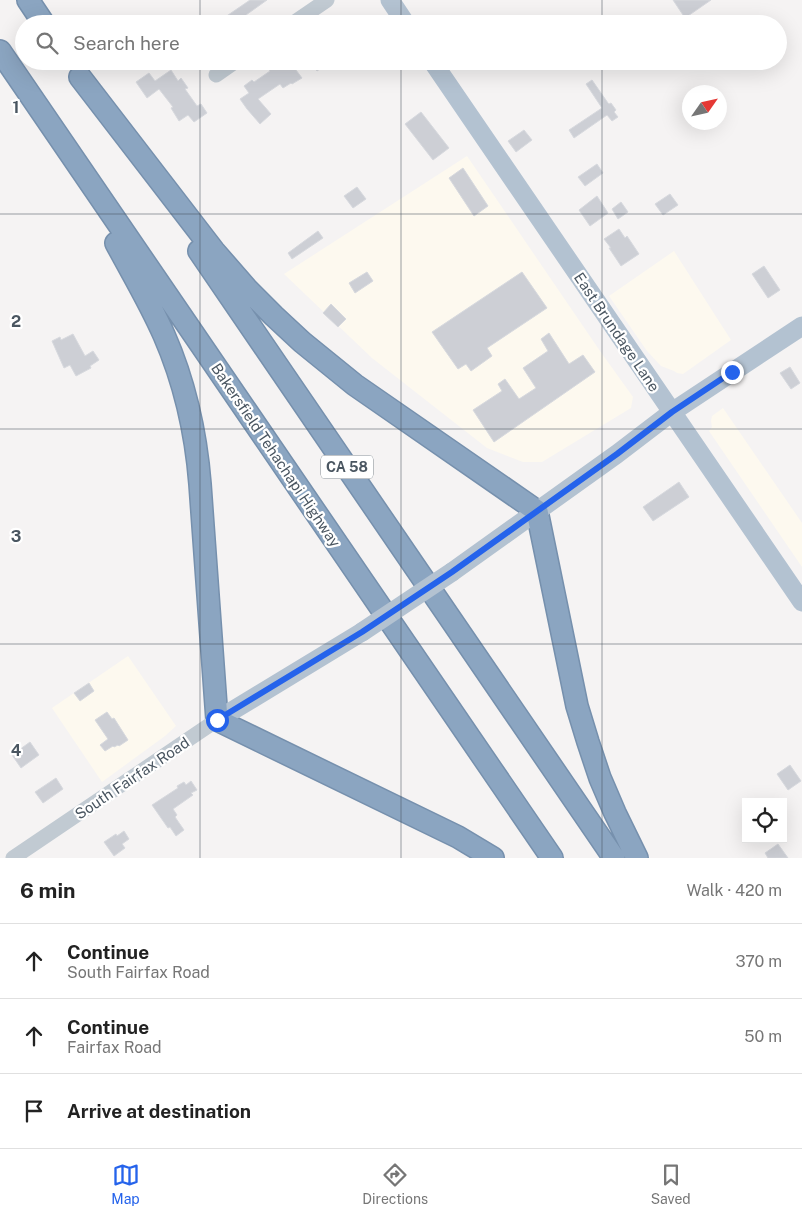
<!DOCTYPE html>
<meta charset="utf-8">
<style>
body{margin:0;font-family:"Public Sans",sans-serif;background:#f6f6f6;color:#222}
.controls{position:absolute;right:15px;bottom:15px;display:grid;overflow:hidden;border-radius:0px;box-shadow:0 5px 20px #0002}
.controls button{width:45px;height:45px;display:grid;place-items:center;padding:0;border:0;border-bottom:1px solid #e0e0e0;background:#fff;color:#222;font:25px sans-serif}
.compass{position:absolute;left:682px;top:85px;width:45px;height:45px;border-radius:50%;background:#fff;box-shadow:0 5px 20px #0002;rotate:56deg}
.stop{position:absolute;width:15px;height:15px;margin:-11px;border:4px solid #2563eb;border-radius:50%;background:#fff}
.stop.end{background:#2563eb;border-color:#fff;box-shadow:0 1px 5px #0008}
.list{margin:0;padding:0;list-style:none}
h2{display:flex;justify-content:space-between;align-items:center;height:65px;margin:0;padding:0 20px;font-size:21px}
h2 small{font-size:16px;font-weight:400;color:#767676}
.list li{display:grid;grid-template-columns:32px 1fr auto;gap:15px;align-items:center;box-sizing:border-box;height:75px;padding:0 20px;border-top:1px solid #e0e0e0}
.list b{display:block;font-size:19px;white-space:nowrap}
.list p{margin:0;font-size:16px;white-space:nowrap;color:#767676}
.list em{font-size:16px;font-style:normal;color:#767676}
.icon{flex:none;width:28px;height:28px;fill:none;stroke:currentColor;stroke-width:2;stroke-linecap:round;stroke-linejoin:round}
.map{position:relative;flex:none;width:802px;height:858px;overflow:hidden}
.search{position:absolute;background:#fff;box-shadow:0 5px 20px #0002;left:15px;right:15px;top:15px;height:55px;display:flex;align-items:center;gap:12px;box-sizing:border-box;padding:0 18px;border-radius:28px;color:#767676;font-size:19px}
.sheet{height:290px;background:#fff}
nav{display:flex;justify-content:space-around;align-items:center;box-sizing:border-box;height:70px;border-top:1px solid #e0e0e0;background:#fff;font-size:14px;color:#767676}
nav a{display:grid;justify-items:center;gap:2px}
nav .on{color:#2563eb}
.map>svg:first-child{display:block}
</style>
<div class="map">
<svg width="802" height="858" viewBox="0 0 802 858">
<rect width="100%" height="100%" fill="#f5f3f3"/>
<path fill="#fdf9ef" d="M467,156L600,351L633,397L631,408L542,462H523L487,448L372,358L284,274Z
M674,251L731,340L683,374L677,373L674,371L661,366L647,351L609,296Z
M723,408L802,523V567L709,431L712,427L711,421L712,416Z
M128,656L176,726L165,736L102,782L52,708Z"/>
<path fill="#cdcfd5" stroke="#d7d9de" d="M250,0H267L246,15L253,24H215Z
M673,0H711L685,18Z
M275,61H309L296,70L302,78L292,84L291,83L283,88L280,84L258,99L271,114L260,124L247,109L240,99L249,93L244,86L252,80L254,82L270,71L269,70L277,64Z
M310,61H331L317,71Z
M171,70L178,81L181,78L188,88L185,89L197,106L201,104L207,113L194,122L188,115L179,121L171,108L173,107L159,89L147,98L136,82L149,73L155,81Z
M592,80L608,103L609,104L611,103L616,110L614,112L618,117L612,121L607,115L574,138L569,130L602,108L586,84Z
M421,112L449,148L433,160L405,124Z
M524,130L532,140L516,152L508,141Z
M597,164L603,173L585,186L578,177Z
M463,168L488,206L474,216L449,178Z
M357,187L366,199L353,208L344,196Z
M670,194L678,205L663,215L655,204Z
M597,196L608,213L590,226L579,210Z
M621,202L628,212L618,219L612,209Z
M619,229L625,238L627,236L639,254L621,266L609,248H611L604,239Z
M318,231L323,238L292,259L288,253Z
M764,266L780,290L768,298L752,274Z
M367,272L373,281L355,293L349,283Z
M522,272L547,308L487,348L492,356L471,371L466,364L458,369L432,332Z
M331,304L346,319L338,327L323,313Z
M549,333L569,364L583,355L595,372L494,442L473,410L502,391L498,384L505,379L519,399L536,388L523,368L548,351L541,339Z
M73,334L85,356L93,351L99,360L90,366L91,368L76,376L70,365L64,368L52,341L60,337L61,340Z
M790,367L800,383L791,389L780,373Z
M679,482L689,497L653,521L643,507Z
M89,683L94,691L80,701L74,693Z
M107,712L112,719L114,718L128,740L119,746L118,745L114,747L113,746L105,751L100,745L108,739L95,720Z
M30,742L39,755L21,768L12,755Z
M790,765L801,781L788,790L777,774Z
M56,778L63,789L43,803L35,792Z
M191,781L197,790L191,793L193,795L173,809L177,815L175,817L184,830L176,836L170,827L168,828L152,805L178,788L177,786L184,782L186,785Z
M124,831L129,839L122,844L125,848L114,856L104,842L116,834L117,836Z
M778,844L788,858H768L765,853Z"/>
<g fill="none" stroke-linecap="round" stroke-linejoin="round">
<defs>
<path id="highway" d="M28,0L44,24
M0,51L552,858
M80,77L214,251L247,289L274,316L302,342L355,385L537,511L577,706L588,742L600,778L615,813L637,858
M116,243C132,273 150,303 164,335C185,383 196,433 200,484L217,720L458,837L493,858
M199,251L614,858"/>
</defs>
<use href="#highway" stroke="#7690ad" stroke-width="24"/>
<path stroke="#c1cad2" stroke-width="15" d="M292,24L327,0
M216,75L236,61
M13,858L217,720"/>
<path stroke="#b3c2d1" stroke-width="19" d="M390,0L406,24
M432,61L802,602
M452,572L617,454L672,412L802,326
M217,720L362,632"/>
<use href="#highway" stroke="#8ba5c1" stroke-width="21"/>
<path stroke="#b3c2d1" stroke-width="19" d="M362,632L452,572"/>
</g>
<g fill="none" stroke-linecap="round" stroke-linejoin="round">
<path stroke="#2563eb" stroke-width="6" d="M217,720L362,632L452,572L617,454L672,412L732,372"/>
</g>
<path fill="none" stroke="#4a5661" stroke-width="1" stroke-opacity="0.55" d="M200,0V24M401,0V24M602,0V24M200,61V858M401,61V858M602,61V858M0,214H802M0,429H802M0,644H802"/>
<g text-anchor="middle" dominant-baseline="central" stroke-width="4.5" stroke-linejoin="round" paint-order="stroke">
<rect fill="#fff" stroke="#808990" stroke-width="1" x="321" y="455.5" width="52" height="23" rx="4"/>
<g font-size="14" font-weight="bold" fill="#4a5661">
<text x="347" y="467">CA 58</text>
</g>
<g font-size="15" fill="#4a5661" stroke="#fff">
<text transform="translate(617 332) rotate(56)">East Brundage Lane</text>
<text transform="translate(276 455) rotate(56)">Bakersfield Tehachapi Highway</text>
<text transform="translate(132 778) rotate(-34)">South Fairfax Road</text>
</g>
</g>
<g font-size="16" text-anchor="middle" font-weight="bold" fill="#4a5661" stroke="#fff" stroke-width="4.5" stroke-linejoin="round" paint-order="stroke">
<text x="16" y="113">1</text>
<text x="16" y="327">2</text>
<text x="16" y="542">3</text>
<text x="16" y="756">4</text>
</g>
</svg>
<div class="controls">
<button><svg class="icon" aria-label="locate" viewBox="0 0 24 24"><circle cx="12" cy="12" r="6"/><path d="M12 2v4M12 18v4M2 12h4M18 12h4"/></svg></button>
</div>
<svg class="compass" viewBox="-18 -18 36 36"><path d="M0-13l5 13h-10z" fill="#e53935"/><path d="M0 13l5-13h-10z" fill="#767676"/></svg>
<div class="stop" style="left:217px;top:720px"></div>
<div class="stop end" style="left:732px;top:372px"></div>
<div class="search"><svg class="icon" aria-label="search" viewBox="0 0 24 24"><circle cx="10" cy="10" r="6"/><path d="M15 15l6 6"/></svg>Search here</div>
</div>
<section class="sheet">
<h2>6 min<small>Walk · 420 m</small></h2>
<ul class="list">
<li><svg class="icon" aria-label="ahead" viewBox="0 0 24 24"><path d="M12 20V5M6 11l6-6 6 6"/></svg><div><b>Continue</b><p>South Fairfax Road</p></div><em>370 m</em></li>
<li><svg class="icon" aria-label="ahead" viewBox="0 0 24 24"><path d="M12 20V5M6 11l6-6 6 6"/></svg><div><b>Continue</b><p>Fairfax Road</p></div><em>50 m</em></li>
<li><svg class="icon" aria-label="arrive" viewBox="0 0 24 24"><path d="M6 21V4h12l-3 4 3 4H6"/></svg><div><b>Arrive at destination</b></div></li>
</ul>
</section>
<nav>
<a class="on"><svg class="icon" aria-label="map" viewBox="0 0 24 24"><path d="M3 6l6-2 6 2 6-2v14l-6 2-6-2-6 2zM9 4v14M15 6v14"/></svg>Map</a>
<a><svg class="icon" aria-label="directions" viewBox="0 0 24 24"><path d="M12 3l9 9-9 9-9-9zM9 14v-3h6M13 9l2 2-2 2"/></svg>Directions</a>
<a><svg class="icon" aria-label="saved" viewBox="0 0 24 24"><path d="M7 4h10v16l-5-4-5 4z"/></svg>Saved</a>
</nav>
